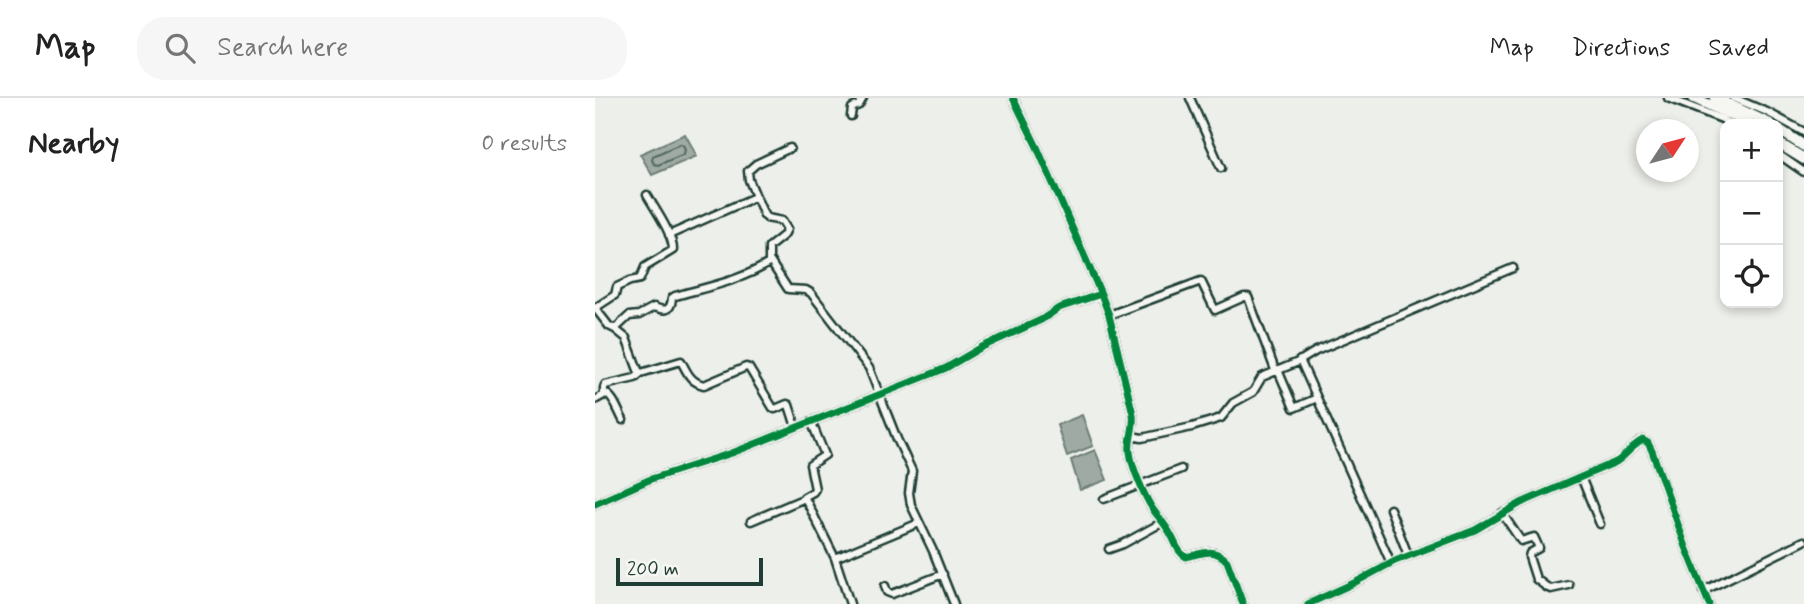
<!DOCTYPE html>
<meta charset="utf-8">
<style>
body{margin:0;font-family:Mynerve,sans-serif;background:#f6f6f6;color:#222}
.controls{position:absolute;right:21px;top:21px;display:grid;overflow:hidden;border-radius:14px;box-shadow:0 4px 10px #0003}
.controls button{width:63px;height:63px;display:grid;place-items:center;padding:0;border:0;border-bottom:2px solid #e0e0e0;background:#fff;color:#222;font:35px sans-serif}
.compass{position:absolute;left:1041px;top:21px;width:63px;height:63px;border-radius:50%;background:#fff;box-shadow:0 4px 10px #0003;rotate:54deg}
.scale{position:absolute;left:21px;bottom:18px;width:147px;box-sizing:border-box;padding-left:7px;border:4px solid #1f3d34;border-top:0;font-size:19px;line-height:24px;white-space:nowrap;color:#1f3d34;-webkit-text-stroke:5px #f6f6f2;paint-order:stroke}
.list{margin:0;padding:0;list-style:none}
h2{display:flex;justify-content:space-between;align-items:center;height:91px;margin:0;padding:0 28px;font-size:30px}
h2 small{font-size:23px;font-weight:400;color:#767676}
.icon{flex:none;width:38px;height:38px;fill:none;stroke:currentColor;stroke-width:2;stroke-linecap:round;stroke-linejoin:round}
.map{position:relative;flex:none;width:1209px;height:506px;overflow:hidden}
header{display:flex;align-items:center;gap:42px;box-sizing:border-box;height:98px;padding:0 35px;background:#fff;border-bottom:2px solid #e0e0e0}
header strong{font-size:33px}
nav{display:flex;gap:38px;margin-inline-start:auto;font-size:24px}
.search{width:490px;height:63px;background:#f6f6f6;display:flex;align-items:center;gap:18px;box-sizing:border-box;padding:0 24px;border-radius:28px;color:#767676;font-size:26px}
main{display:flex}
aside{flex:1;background:#fff}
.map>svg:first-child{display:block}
</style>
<header>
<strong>Map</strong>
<div class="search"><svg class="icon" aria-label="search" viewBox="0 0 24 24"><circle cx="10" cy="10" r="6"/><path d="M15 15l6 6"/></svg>Search here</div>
<nav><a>Map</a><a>Directions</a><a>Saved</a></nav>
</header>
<main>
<aside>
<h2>Nearby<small>0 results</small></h2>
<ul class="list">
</ul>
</aside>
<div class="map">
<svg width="1209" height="506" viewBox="0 0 1209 506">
<rect width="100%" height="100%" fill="#edefea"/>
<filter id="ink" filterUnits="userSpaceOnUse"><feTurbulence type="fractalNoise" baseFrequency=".0143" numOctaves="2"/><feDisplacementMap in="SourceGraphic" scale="14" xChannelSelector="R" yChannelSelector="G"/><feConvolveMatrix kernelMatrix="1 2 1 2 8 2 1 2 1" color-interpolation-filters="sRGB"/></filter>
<g filter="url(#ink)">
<path fill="#9faaa4" stroke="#6c7e77" stroke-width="2" d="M90,36L102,58L57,77L45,56Z
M487,317L498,348L472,358L462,327Z
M500,352L512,382L485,392L476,362Z"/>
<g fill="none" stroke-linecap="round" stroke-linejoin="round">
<path stroke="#526961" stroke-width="2" d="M85,46L88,47L90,51L89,56L63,67L59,66L57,62L58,58Z"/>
<defs>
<path id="minor" d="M418,0L442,49L506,196L514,217L538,316C540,329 533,342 535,354C537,370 549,397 557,410C563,419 571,427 576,437C581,445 582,454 591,459C608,455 619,449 632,463L648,506
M595,0L626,70
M1073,0L1127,21L1135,26
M1139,0L1172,14L1209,34
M256,18L257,10L264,7L268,0
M1183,56L1209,74
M74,137L160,99
M175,163L193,191L211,192L216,195L274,270L302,341L317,373L314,395L316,407L338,453L359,506
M0,210L14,228L20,231L34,218L44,217L59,209C69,213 76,214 77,200L80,198C112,189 145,183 174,165V149L189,137L192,131L187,123L172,120L169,117L154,82L153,73L161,66L195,50
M0,210L20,197L22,189L35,183L45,181L50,169L78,152C78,136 60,111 52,97
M514,217L606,183L620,212L649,199H653L680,272
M20,231L31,240L43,272L46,275L86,263C92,274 95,284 109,287L151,269L154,270L178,310L180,311L192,306L194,307L201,329
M705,262L796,465
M683,272L699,310L722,300
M10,295C19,299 23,313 28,322
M0,302L9,297V290L10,287L40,280L46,275
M537,338L547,340L556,338L597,329L626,320L638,305L658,294L667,279L703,264L721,253L918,170
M986,379L1005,426
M209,399L218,394L220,391L215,367L230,357L216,323
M509,401L586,371
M0,406L56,381L137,355L339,275L351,270L387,249L446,222L464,210L506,196
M795,411L813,457
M907,415L926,443L939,439L944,450L935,455L934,459L941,481L953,490L956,491L974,487
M156,423L210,400L240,460L255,506
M514,451L528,446L568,424
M240,460L324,425
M290,488L292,494L297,496L348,476
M1108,493L1209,443
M713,506L759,485L800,463L880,432L926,405L1021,364C1031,358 1037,347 1048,342L1053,345L1057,353L1091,449L1114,506"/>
<path id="highway" d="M1099,0L1143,20L1153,26
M1120,0L1175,26
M1183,31L1209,48
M1183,45L1209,61"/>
</defs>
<use href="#minor" stroke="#1f3d34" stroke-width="11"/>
<use href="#highway" stroke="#1f3d34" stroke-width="15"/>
<use href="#minor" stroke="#f6f6f2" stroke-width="6"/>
<use href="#highway" stroke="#f6f6f2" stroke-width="10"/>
<defs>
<path id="cycleway" d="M418,0L442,49L506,196L514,217L538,316C540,329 533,342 535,354C537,370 549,397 557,410C563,419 571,427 576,437C581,445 582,454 591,459C608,455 619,449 632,463L648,506
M0,406L56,381L137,355L339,275L351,270L387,249L446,222L464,210L506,196
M713,506L759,485L800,463L880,432L926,405L1021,364C1031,358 1037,347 1048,342L1053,345L1057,353L1091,449L1114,506"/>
</defs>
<use href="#cycleway" stroke="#f6f6f2" stroke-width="11"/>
<use href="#cycleway" stroke="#00873e" stroke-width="7"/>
</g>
</g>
</svg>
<div class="controls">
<button>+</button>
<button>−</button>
<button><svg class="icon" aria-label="locate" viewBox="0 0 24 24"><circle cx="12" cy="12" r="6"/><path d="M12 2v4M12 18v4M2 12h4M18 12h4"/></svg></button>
</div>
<svg class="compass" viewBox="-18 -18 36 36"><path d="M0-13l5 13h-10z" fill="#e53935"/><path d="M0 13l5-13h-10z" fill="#767676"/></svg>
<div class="scale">200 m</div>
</div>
</main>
